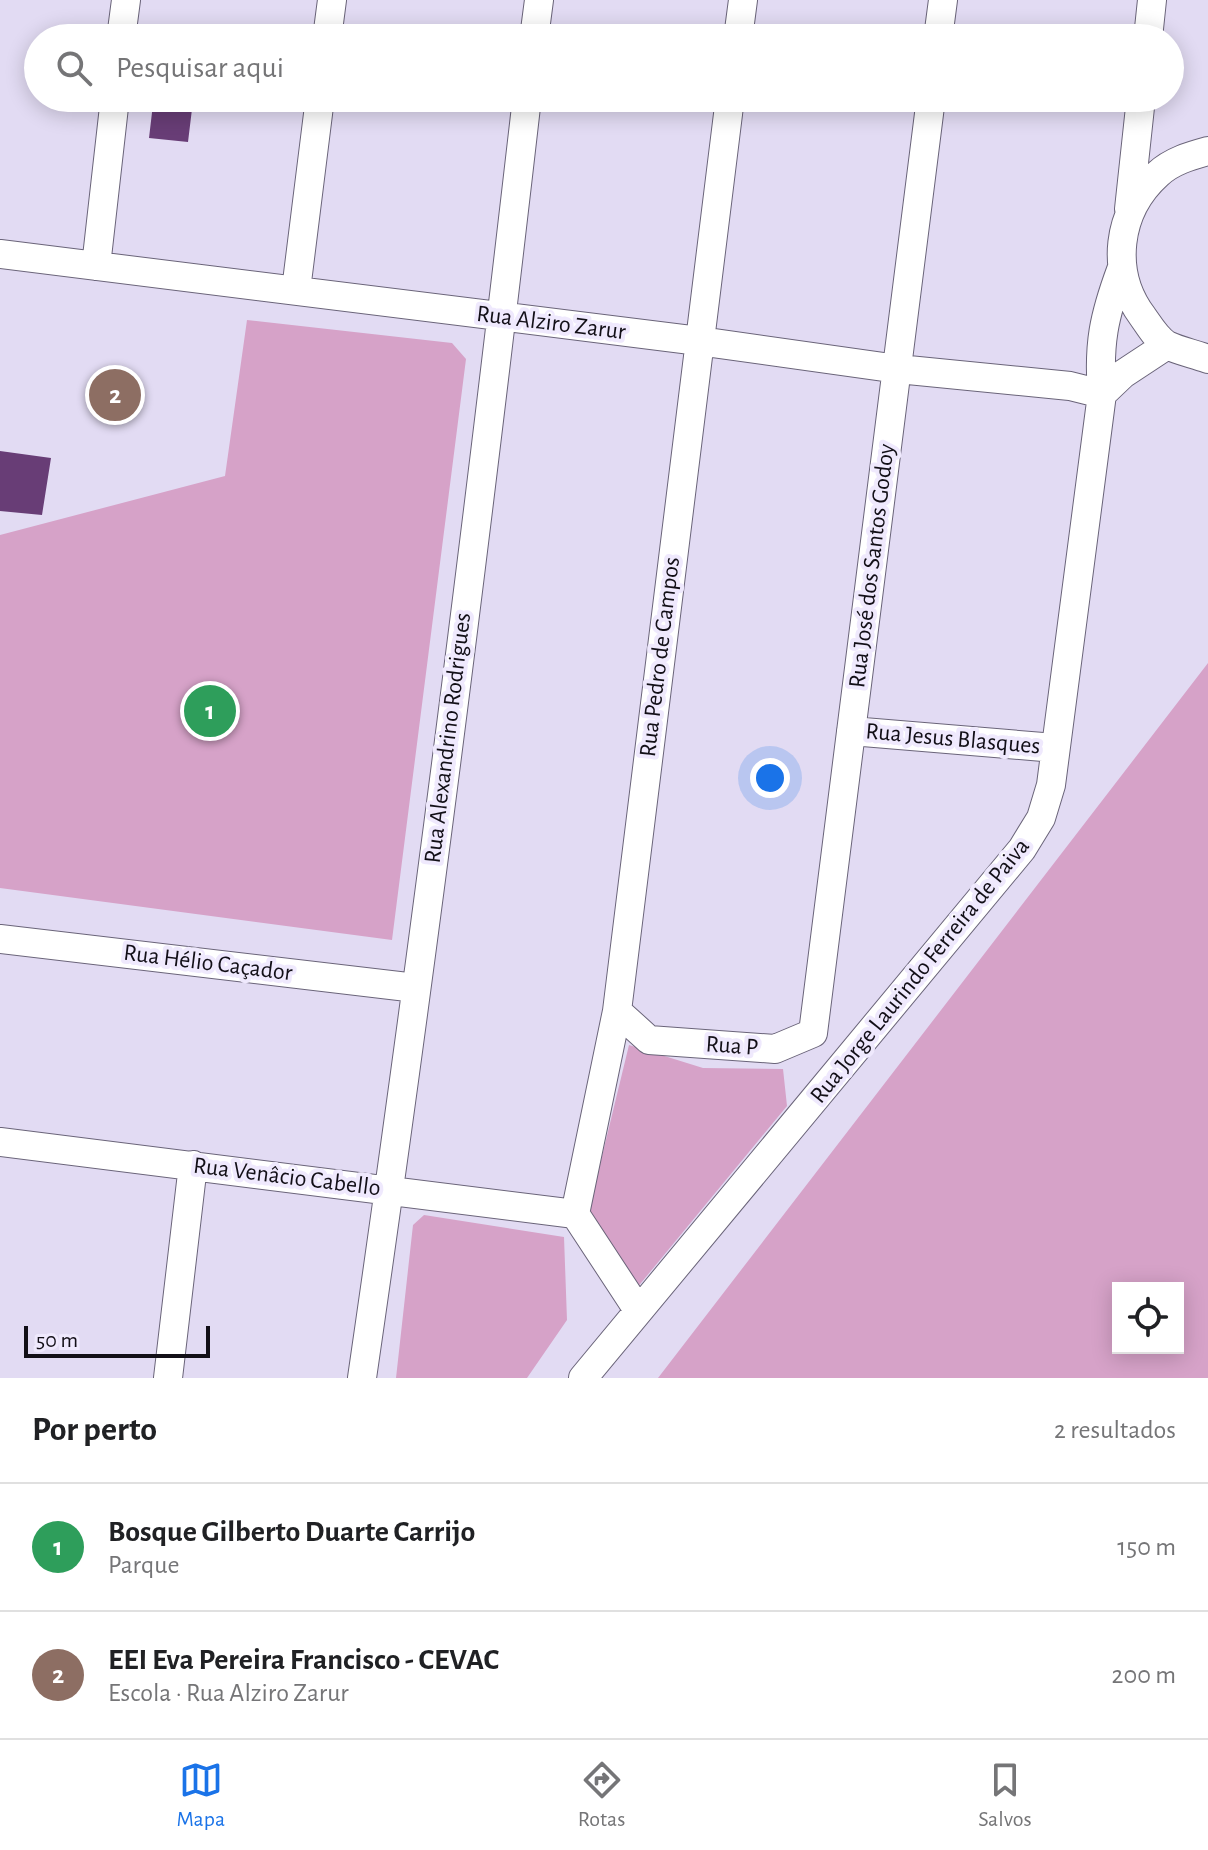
<!DOCTYPE html>
<html lang="pt">
<meta charset="utf-8">
<style>
body{margin:0;font-family:"Alegreya Sans",sans-serif;background:#f6f6f6;color:#202124}
.controls{position:absolute;right:24px;bottom:24px;display:grid;overflow:hidden;border-radius:0px;box-shadow:0 4px 20px #0003}
.controls button{width:72px;height:72px;display:grid;place-items:center;padding:0;border:0;border-bottom:2px solid #e0e0e0;background:#fff;color:#202124;font:40px sans-serif}
.scale{position:absolute;left:24px;bottom:20px;width:186px;box-sizing:border-box;padding-left:8px;border:4px solid #120f17;border-top:0;font-size:22px;line-height:28px;white-space:nowrap;color:#120f17;-webkit-text-stroke:6px #efe9fd;paint-order:stroke}
.you{position:absolute;left:770px;top:778px;width:28px;height:28px;margin:-20px;border:6px solid #fff;border-radius:50%;background:#1a73e8;box-shadow:0 0 0 12px #1a73e833}
.badge{display:grid;place-items:center;width:52px;height:52px;border-radius:50%;background:#1a73e8;color:#fff;font-size:26px;font-weight:700}
.pin{position:absolute;translate:-50% -50%;border:4px solid #fff;box-shadow:0 2px 8px #0006}
.list{margin:0;padding:0;list-style:none}
h2{display:flex;justify-content:space-between;align-items:center;height:104px;margin:0;padding:0 32px;font-size:34px}
h2 small{font-size:26px;font-weight:400;color:#757577}
.list li{display:grid;grid-template-columns:52px 1fr auto;gap:24px;align-items:center;box-sizing:border-box;height:128px;padding:0 32px;border-top:2px solid #e0e0e0}
.list b{display:block;font-size:30px;white-space:nowrap}
.list p{margin:0;font-size:26px;white-space:nowrap;color:#757577}
.list em{font-size:26px;font-style:normal;color:#757577}
.icon{flex:none;width:44px;height:44px;fill:none;stroke:currentColor;stroke-width:2;stroke-linecap:round;stroke-linejoin:round}
.map{position:relative;flex:none;width:1208px;height:1378px;overflow:hidden}
.search{position:absolute;background:#fff;box-shadow:0 4px 20px #0003;left:24px;right:24px;top:24px;height:88px;display:flex;align-items:center;gap:20px;box-sizing:border-box;padding:0 28px;border-radius:44px;color:#757577;font-size:30px}
.sheet{height:360px;background:#fff}
nav{display:flex;justify-content:space-around;align-items:center;box-sizing:border-box;height:112px;border-top:2px solid #e0e0e0;background:#fff;font-size:22px;color:#757577}
nav a{display:grid;justify-items:center;gap:4px}
nav .on{color:#1a73e8}
.map>svg:first-child{display:block}
</style>
<div class="map">
<svg width="1208" height="1378" viewBox="0 0 1208 1378">
<rect width="100%" height="100%" fill="#e2dbf3"/>
<path fill="#d6a2c8" fill-rule="evenodd" d="M247,320L452,343L466,359L392,940L0,888V535L225,476Z
M1208,663V1378H658ZM1178,1288V1348H1118V1288Z
M629,1045L703,1068L783,1069L787,1106L636,1289L586,1222Z
M424,1215L564,1237L567,1320L527,1378H396L413,1225Z"/>
<path fill="#683d76" d="M153,104L192,109L188,142L149,138Z
M0,451L51,458L42,515L0,511Z"/>
<g fill="none" stroke-linecap="round" stroke-linejoin="round">
<defs>
<path id="minor" d="M121,38L126,0
M327,38L332,0
M534,38L539,0
M738,38L743,0
M938,38L943,0
M1148,38L1152,0
M1208,151C1190,156 1172,161 1158,174C1117,211 1109,272 1143,317C1150,327 1157,339 1167,345C1179,351 1195,354 1208,359
M1129,209L1141,98
M0,254L699,341L898,369L1070,386L1102,394
M96,266L115,98
M296,290L320,98
M1102,394L1123,374L1167,345
M851,731L1055,748
M0,939L416,988
M617,1011L649,1040L775,1049L813,1033
M813,1033L931,98
M0,1142L575,1214
M575,1214L617,1011L730,98
M575,1214L638,1310
M168,1378L193,1165
M362,1378C424,952 478,525 527,98
M583,1378L1022,849L1041,818L1051,785L1102,394C1098,344 1104,316 1121,270"/>
</defs>
<use href="#minor" stroke="#6a6479" stroke-width="30"/>
<use href="#minor" stroke="#fff" stroke-width="28"/>
</g>
<g text-anchor="middle" dominant-baseline="central" stroke-width="8" stroke-linejoin="round" paint-order="stroke">
<g font-size="24" fill="#120f17" stroke="#efe9fd">
<text transform="translate(551 323) rotate(7)">Rua Alziro Zarur</text>
<text transform="translate(872 566) rotate(-83)">Rua José dos Santos Godoy</text>
<text transform="translate(660 657) rotate(-83)">Rua Pedro de Campos</text>
<text transform="translate(448 738) rotate(-83)">Rua Alexandrino Rodrigues</text>
<text transform="translate(953 739) rotate(5)">Rua Jesus Blasques</text>
<text transform="translate(208 963) rotate(7)">Rua Hélio Caçador</text>
<text transform="translate(920 971) rotate(-51)">Rua Jorge Laurindo Ferreira de Paiva</text>
<text transform="translate(732 1046) rotate(4)">Rua P</text>
<text transform="translate(287 1177) rotate(7)">Rua Venâcio Cabello</text>
</g>
</g>
</svg>
<div class="controls">
<button><svg class="icon" aria-label="locate" viewBox="0 0 24 24"><circle cx="12" cy="12" r="6"/><path d="M12 2v4M12 18v4M2 12h4M18 12h4"/></svg></button>
</div>
<div class="scale">50 m</div>
<div class="you"></div>
<div class="pin badge" style="left:210px;top:711px;background:#2e9e5b">1</div>
<div class="pin badge" style="left:115px;top:395px;background:#8d6e63">2</div>
<div class="search"><svg class="icon" aria-label="search" viewBox="0 0 24 24"><circle cx="10" cy="10" r="6"/><path d="M15 15l6 6"/></svg>Pesquisar aqui</div>
</div>
<section class="sheet">
<h2>Por perto<small>2 resultados</small></h2>
<ul class="list">
<li><span class="badge" style="background:#2e9e5b">1</span><div><b>Bosque Gilberto Duarte Carrijo</b><p>Parque</p></div><em>150 m</em></li>
<li><span class="badge" style="background:#8d6e63">2</span><div><b>EEI Eva Pereira Francisco - CEVAC</b><p>Escola · Rua Alziro Zarur</p></div><em>200 m</em></li>
</ul>
</section>
<nav>
<a class="on"><svg class="icon" aria-label="map" viewBox="0 0 24 24"><path d="M3 6l6-2 6 2 6-2v14l-6 2-6-2-6 2zM9 4v14M15 6v14"/></svg>Mapa</a>
<a><svg class="icon" aria-label="directions" viewBox="0 0 24 24"><path d="M12 3l9 9-9 9-9-9zM9 14v-3h6M13 9l2 2-2 2"/></svg>Rotas</a>
<a><svg class="icon" aria-label="saved" viewBox="0 0 24 24"><path d="M7 4h10v16l-5-4-5 4z"/></svg>Salvos</a>
</nav>
